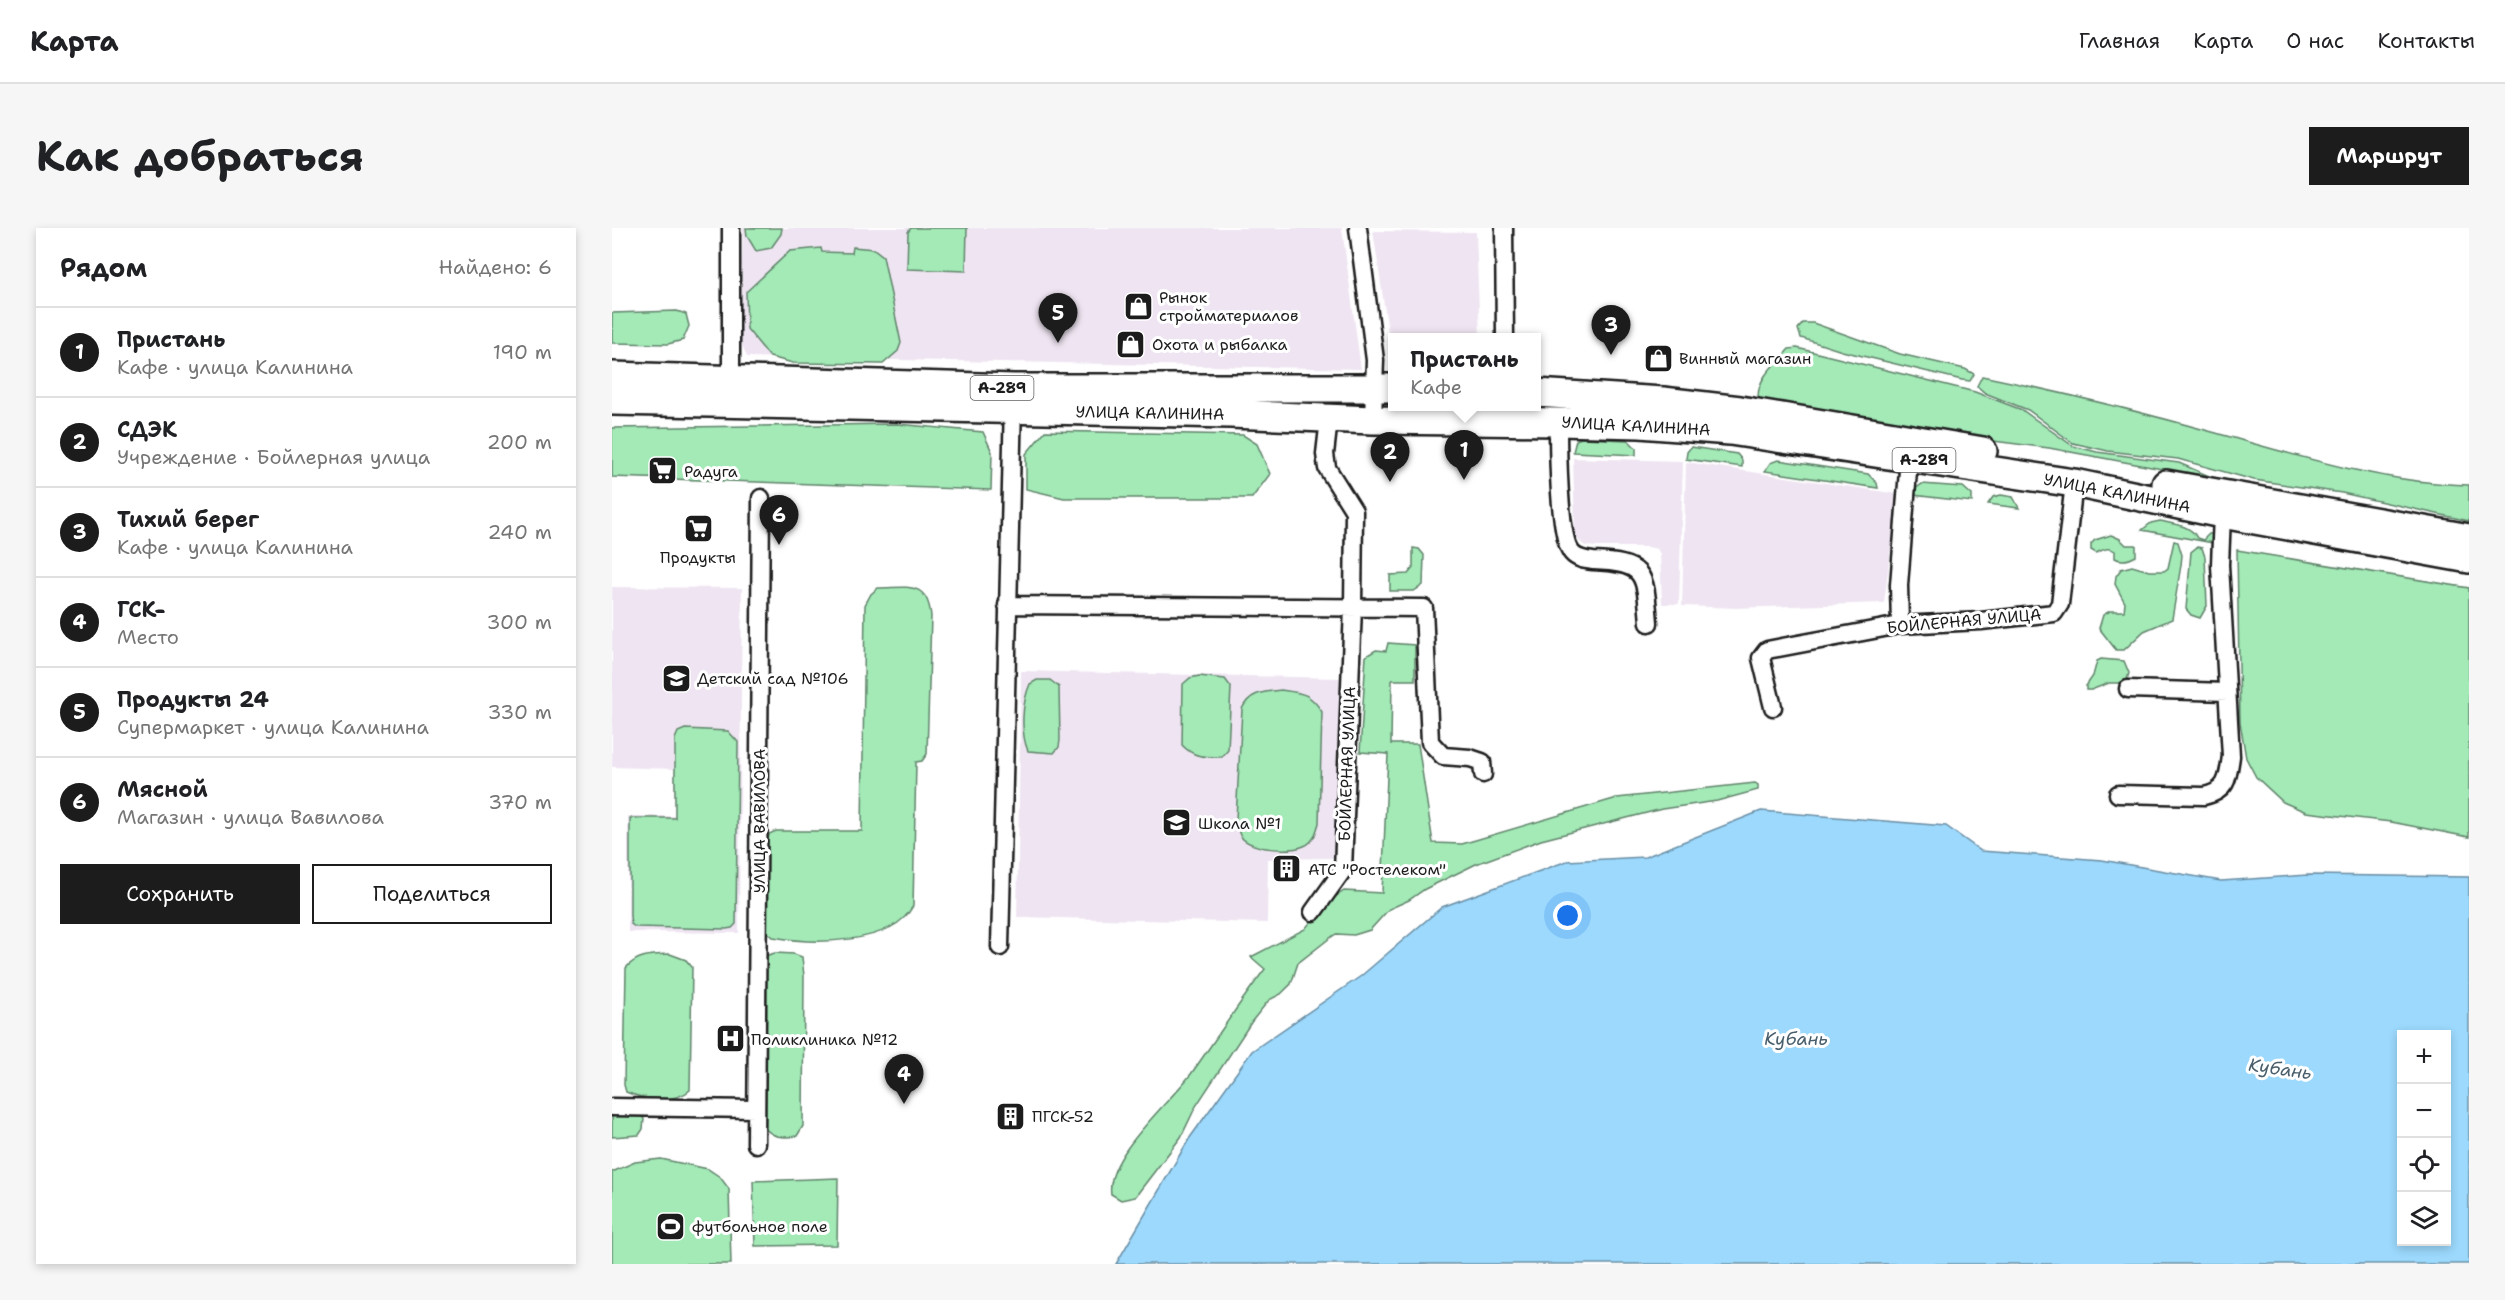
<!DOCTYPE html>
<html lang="ru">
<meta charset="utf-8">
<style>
body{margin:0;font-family:"Shantell Sans",sans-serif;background:#f6f6f6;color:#202124}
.controls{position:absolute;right:18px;bottom:18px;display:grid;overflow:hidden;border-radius:0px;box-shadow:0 3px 9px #0003}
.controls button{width:54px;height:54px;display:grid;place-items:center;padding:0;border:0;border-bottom:2px solid #e0e0e0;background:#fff;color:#202124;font:30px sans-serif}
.you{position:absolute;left:956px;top:688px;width:21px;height:21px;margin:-15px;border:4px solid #fff;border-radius:50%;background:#1a73e8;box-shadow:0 0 0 9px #1a73e833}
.badge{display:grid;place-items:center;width:39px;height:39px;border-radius:50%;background:#1c1c1c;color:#fff;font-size:20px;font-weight:700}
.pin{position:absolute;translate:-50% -50px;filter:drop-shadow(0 2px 3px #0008)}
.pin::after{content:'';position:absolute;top:32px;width:21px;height:18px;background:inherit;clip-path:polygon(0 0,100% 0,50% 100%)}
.popup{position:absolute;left:776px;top:105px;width:153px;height:78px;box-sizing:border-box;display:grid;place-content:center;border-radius:0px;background:#fff;filter:drop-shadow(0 2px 4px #0005);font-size:20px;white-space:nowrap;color:#757577}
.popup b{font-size:22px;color:#202124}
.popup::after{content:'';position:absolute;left:50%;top:100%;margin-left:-12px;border:12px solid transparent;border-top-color:#fff}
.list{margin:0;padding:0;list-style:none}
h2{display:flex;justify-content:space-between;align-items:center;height:78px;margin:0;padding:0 24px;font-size:26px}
h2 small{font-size:20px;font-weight:400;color:#757577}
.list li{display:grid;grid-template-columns:39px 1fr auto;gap:18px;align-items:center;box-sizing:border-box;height:90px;padding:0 24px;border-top:2px solid #e0e0e0}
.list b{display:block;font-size:22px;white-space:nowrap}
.list p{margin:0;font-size:20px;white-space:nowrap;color:#757577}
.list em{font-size:20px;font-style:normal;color:#757577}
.actions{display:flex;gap:12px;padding:18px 24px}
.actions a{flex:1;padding:14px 0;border:2px solid #1c1c1c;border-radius:0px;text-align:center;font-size:21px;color:#1c1c1c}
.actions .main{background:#1c1c1c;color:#fff}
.icon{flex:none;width:33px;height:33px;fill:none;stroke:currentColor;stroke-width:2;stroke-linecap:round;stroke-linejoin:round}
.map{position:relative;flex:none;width:1857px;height:1036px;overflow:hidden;border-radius:0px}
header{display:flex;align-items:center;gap:36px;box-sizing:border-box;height:84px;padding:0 30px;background:#fff;border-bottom:2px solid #e0e0e0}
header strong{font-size:28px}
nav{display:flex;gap:33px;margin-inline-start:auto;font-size:21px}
.intro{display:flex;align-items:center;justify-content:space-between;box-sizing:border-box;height:144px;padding:0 36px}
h1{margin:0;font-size:42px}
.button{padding:15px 27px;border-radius:0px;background:#1c1c1c;color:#fff;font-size:21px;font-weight:700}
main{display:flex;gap:36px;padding:0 36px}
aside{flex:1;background:#fff;border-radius:0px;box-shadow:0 3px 9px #0003}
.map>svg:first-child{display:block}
</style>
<header>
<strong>Карта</strong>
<nav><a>Главная</a><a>Карта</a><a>О нас</a><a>Контакты</a></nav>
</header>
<div class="intro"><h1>Как добраться</h1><a class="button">Маршрут</a></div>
<main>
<aside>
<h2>Рядом<small>Найдено: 6</small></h2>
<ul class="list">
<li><span class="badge">1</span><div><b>Пристань</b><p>Кафе · улица Калинина</p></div><em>190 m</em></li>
<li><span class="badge">2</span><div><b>СДЭК</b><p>Учреждение · Бойлерная улица</p></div><em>200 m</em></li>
<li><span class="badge">3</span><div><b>Тихий берег</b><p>Кафе · улица Калинина</p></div><em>240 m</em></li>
<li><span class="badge">4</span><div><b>ГСК-</b><p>Место</p></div><em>300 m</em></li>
<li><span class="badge">5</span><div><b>Продукты 24</b><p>Супермаркет · улица Калинина</p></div><em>330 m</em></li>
<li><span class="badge">6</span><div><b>Мясной</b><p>Магазин · улица Вавилова</p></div><em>370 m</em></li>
</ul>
<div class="actions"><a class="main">Сохранить</a><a>Поделиться</a></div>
</aside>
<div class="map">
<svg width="1857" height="1036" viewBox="0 0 1857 1036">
<rect width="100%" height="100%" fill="#fff"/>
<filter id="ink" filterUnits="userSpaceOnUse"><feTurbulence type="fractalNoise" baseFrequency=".0167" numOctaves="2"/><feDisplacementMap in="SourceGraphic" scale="12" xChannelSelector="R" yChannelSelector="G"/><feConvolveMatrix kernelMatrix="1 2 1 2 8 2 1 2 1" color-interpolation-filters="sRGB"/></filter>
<g filter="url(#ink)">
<path fill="#efe5f2" d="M131,0H730L749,141L135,129L128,112Z
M761,3L864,4L868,109L780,110L779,124Z
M961,230L1071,233L1067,376H1050L1048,326L1045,321L1036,319H986L973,318L966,312L963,303Z
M1074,234L1286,266L1272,375L1124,380L1070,378Z
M0,359L130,360L127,705L16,704V588H62V541L0,539Z
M409,443L729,450L723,630L656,631L655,695L405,689Z"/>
<path fill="#a3eab7" stroke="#60836a" stroke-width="1.5" d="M134,0H170L169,6L159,20L144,23L135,8Z
M299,0H355L354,43L295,41L296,4Z
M241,19L262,21L271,28L289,115L286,123L271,136L181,135L158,129L135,101L134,64L178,23L209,20L210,24L240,25Z
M65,83L74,86L77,98L71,112L56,116L0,115V85Z
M1191,95H1201L1288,126L1353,141L1362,146L1358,153L1350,152L1230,123L1189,110L1186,101Z
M1185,120L1363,164L1410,182L1461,218L1485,224L1567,235L1604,251L1437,220L1349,209L1153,175L1146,169C1146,148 1165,135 1177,121Z
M1370,148C1448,164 1526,183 1604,205C1683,227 1775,256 1857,257V293L1730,265L1642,252L1566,231L1496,223L1461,215L1416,182L1373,165L1365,158Z
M285,196L371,204L380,224L379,262L0,249V200Z
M433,203L631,207L645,216L658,246L640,270H452L414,261V226Z
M969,210L1016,212L1024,220V227L961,224L964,212Z
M1079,219L1125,226L1130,232V239L1074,231L1075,224Z
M1166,232L1256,246L1265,255L1266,260L1153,243L1158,235Z
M1310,256L1351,259L1360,267V274L1301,267L1303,261Z
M1389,267L1401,269L1407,280L1376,276L1381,269Z
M1548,293C1561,296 1579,297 1585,310L1591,312L1597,306H1606L1607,316L1530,302L1539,295Z
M1499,307L1508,311L1514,317H1524V328C1517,332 1510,334 1503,330V323C1496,318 1491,322 1484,325L1479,322V316L1483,312Z
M1562,313L1566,314L1570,327L1569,337L1560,391L1532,403L1512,422H1504L1487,400L1491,387L1498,383H1512L1513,375L1503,356L1504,348L1509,341L1520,338L1537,343H1552L1556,340Z
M1585,319L1590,320L1593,329L1595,378L1588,390L1579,387L1574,381L1579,324Z
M801,320L807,321L812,327L811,357L802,363H778V347L796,346L801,340Z
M1625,322L1857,360V609L1779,594L1694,584L1671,574L1644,549L1634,530L1628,494Z
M266,360C296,360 315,352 319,388L315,526L310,533L304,534L301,678C280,718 199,716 161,709L153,702L154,625L157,606L164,603H250L253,377L259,366Z
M776,415L803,417V452H780L779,516H806L821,615L850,616L1005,570L1143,555L1146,557V562L1105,573L1050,581L929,612L864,636L813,661L797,672L777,681L758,702L742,707L724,706L718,710L686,735L679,756L669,766L657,772L640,793L584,878L569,909L523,969L509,972L499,966C493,929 558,874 579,846C604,811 627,775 653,741L639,729L693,701L714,675L732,663L770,665L776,526L748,524L754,428L764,422L774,423Z
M1489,431L1512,433L1517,445L1514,455H1497L1479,462H1474V458L1481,448L1485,433Z
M587,448L613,451L619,459L616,522L610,529C593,529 582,530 570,517L571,456L578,450Z
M425,452H438L447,459L448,512L447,519L442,525L416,523C408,504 410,474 418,456Z
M669,462C691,465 698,465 710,484L707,595C704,605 702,614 692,618C678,624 640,622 629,609C626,605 625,596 624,591L630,481C638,464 651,464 669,462Z
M73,501L116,503L126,514L124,696L120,700L114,701L23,699L19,696L18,688V590H63V511L66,504Z
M163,725L182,726L190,729L192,748L191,898L185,908C171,910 160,910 151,898L153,732L156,727Z
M58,726L74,732L80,739L78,862C64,875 32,872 14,864L12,857L14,740C26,726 40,727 58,726Z
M0,885H26L32,891L31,901L27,907L0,909Z
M49,931L96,941L108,949L117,961L119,1036H0V944L23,934Z
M226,950L225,1017L143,1018L141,953Z"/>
<path fill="#9cd9fd" stroke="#698da3" stroke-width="1.5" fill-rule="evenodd" d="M1149,583L1334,598L1369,623L1490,632L1609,653L1696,647L1857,649V1036H504L577,911L640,823L749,748L830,679L955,633L1033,629ZM1790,806H1834V1014H1790Z"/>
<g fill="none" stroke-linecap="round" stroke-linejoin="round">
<defs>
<path id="minor" d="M119,0V161
M746,0L763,132L761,192
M892,0L893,110
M946,194C946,217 946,310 960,325C965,331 973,332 981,333C1034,335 1033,345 1037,395
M395,377L812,380L818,514L831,528L858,530L870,534L871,546
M1288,397L1287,357L1297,230
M1516,461L1615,464
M1161,479L1149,430L1155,422L1288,397L1369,393L1442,385L1448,376L1462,255
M1506,566L1592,568C1616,563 1616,549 1619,528L1608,337L1610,286
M701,684L731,642L741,379L742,283L715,240L713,226L717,191
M388,719L401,174
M0,879L144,881
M144,916L149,270"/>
<path id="trunk" d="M0,148L402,160H780
M924,165L1051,173L1128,182L1371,223
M0,173L618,186L761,192L946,194L1028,196L1118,203L1462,255L1610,286L1857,331
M1554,256L1857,310"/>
</defs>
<use href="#minor" stroke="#1c1c1c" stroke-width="21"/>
<use href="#trunk" stroke="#1c1c1c" stroke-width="32"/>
<use href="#minor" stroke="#fff" stroke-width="16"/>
<use href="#trunk" stroke="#fff" stroke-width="27"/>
</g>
</g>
<defs>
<symbol id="shop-square" viewBox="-11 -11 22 22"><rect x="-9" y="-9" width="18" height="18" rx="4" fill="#1c1c1c" stroke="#fff"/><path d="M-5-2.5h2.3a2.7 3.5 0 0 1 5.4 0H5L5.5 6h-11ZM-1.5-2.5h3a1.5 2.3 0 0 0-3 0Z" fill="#fff"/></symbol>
<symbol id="supermarket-square" viewBox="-11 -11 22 22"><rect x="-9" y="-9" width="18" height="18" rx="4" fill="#1c1c1c" stroke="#fff"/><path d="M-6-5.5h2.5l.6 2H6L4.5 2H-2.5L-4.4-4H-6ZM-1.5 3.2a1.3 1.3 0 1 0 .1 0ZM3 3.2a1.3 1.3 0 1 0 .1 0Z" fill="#fff"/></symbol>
<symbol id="school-square" viewBox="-11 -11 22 22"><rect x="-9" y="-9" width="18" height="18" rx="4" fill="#1c1c1c" stroke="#fff"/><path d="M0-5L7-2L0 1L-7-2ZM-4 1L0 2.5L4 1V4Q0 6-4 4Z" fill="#fff"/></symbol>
<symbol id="building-square" viewBox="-11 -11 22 22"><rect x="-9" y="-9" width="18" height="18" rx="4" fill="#1c1c1c" stroke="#fff"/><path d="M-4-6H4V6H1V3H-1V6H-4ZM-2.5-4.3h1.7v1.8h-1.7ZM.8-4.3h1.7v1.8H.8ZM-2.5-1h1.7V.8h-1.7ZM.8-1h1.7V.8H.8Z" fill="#fff"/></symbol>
<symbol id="hospital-square" viewBox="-11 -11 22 22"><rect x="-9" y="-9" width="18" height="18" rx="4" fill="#1c1c1c" stroke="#fff"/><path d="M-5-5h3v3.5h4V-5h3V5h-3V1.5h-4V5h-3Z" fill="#fff"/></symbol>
<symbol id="stadium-square" viewBox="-11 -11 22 22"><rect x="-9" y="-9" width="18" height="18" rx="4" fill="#1c1c1c" stroke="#fff"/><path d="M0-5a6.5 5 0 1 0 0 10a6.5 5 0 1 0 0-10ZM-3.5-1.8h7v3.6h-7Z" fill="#fff"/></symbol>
</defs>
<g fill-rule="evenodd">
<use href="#shop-square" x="510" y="62" width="33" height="33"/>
<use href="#shop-square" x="502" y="100" width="33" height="33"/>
<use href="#shop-square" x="1030" y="114" width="33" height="33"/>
<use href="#supermarket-square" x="34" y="226" width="33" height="33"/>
<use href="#supermarket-square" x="70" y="284" width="33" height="33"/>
<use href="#school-square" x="48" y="434" width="33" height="33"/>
<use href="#school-square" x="548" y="578" width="33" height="33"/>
<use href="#building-square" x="658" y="624" width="33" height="33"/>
<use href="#hospital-square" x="102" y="794" width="33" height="33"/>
<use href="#building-square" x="382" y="872" width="33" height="33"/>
<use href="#stadium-square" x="42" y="982" width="33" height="33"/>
</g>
<g text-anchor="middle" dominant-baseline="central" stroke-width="6" stroke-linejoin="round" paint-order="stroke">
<g fill="#fff" stroke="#606060" stroke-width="1.5">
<rect x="358.5" y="148" width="63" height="24" rx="4.5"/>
<rect x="1280.5" y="220" width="63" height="24" rx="4.5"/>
</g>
<g font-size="15" font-weight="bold" fill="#1c1c1c">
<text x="390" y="160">А-289</text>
<text x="1312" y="232">А-289</text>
</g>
<g font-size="16" fill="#1c1c1c" stroke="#fff" text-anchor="start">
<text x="547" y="69">Рынок<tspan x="547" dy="18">стройматериалов</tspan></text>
<text x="540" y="116">Охота и рыбалка</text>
<text x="1067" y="130">Винный магазин</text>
<text x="72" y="243">Радуга</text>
<text x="86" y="329" text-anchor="middle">Продукты</text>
<text x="85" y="450">Детский сад №106</text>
<text x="586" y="595">Школа №1</text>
<text x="696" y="641">АТС "Ростелеком"</text>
<text x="139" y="811">Поликлиника №12</text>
<text x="420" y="888">ПГСК-52</text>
<text x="80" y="998">футбольное поле</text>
</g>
<g font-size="16" fill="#1c1c1c" stroke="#fff">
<text transform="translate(538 185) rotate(1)">УЛИЦА КАЛИНИНА</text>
<text transform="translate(1024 198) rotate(3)">УЛИЦА КАЛИНИНА</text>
<text transform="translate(1505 265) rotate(11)">УЛИЦА КАЛИНИНА</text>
<text transform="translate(1352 393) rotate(-5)">БОЙЛЕРНАЯ УЛИЦА</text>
<text transform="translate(735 536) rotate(-88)">БОЙЛЕРНАЯ УЛИЦА</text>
<text transform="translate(147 593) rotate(-90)">УЛИЦА ВАВИЛОВА</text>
</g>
<g font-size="18" font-style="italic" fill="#495e6b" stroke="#fff">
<text x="1184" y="811">Кубань</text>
<text transform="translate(1668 841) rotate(8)">Кубань</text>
</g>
</g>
</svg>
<div class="controls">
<button>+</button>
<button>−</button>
<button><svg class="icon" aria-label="locate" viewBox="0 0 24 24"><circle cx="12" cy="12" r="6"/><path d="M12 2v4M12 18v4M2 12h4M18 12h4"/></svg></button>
<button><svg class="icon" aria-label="layers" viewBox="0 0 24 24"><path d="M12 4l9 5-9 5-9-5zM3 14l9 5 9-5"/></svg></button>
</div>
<div class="you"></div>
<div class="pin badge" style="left:852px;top:252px">1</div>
<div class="popup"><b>Пристань</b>Кафе</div>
<div class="pin badge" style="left:778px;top:254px">2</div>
<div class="pin badge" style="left:999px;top:127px">3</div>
<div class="pin badge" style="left:292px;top:876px">4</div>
<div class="pin badge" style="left:446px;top:115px">5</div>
<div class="pin badge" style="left:167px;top:317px">6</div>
</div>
</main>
